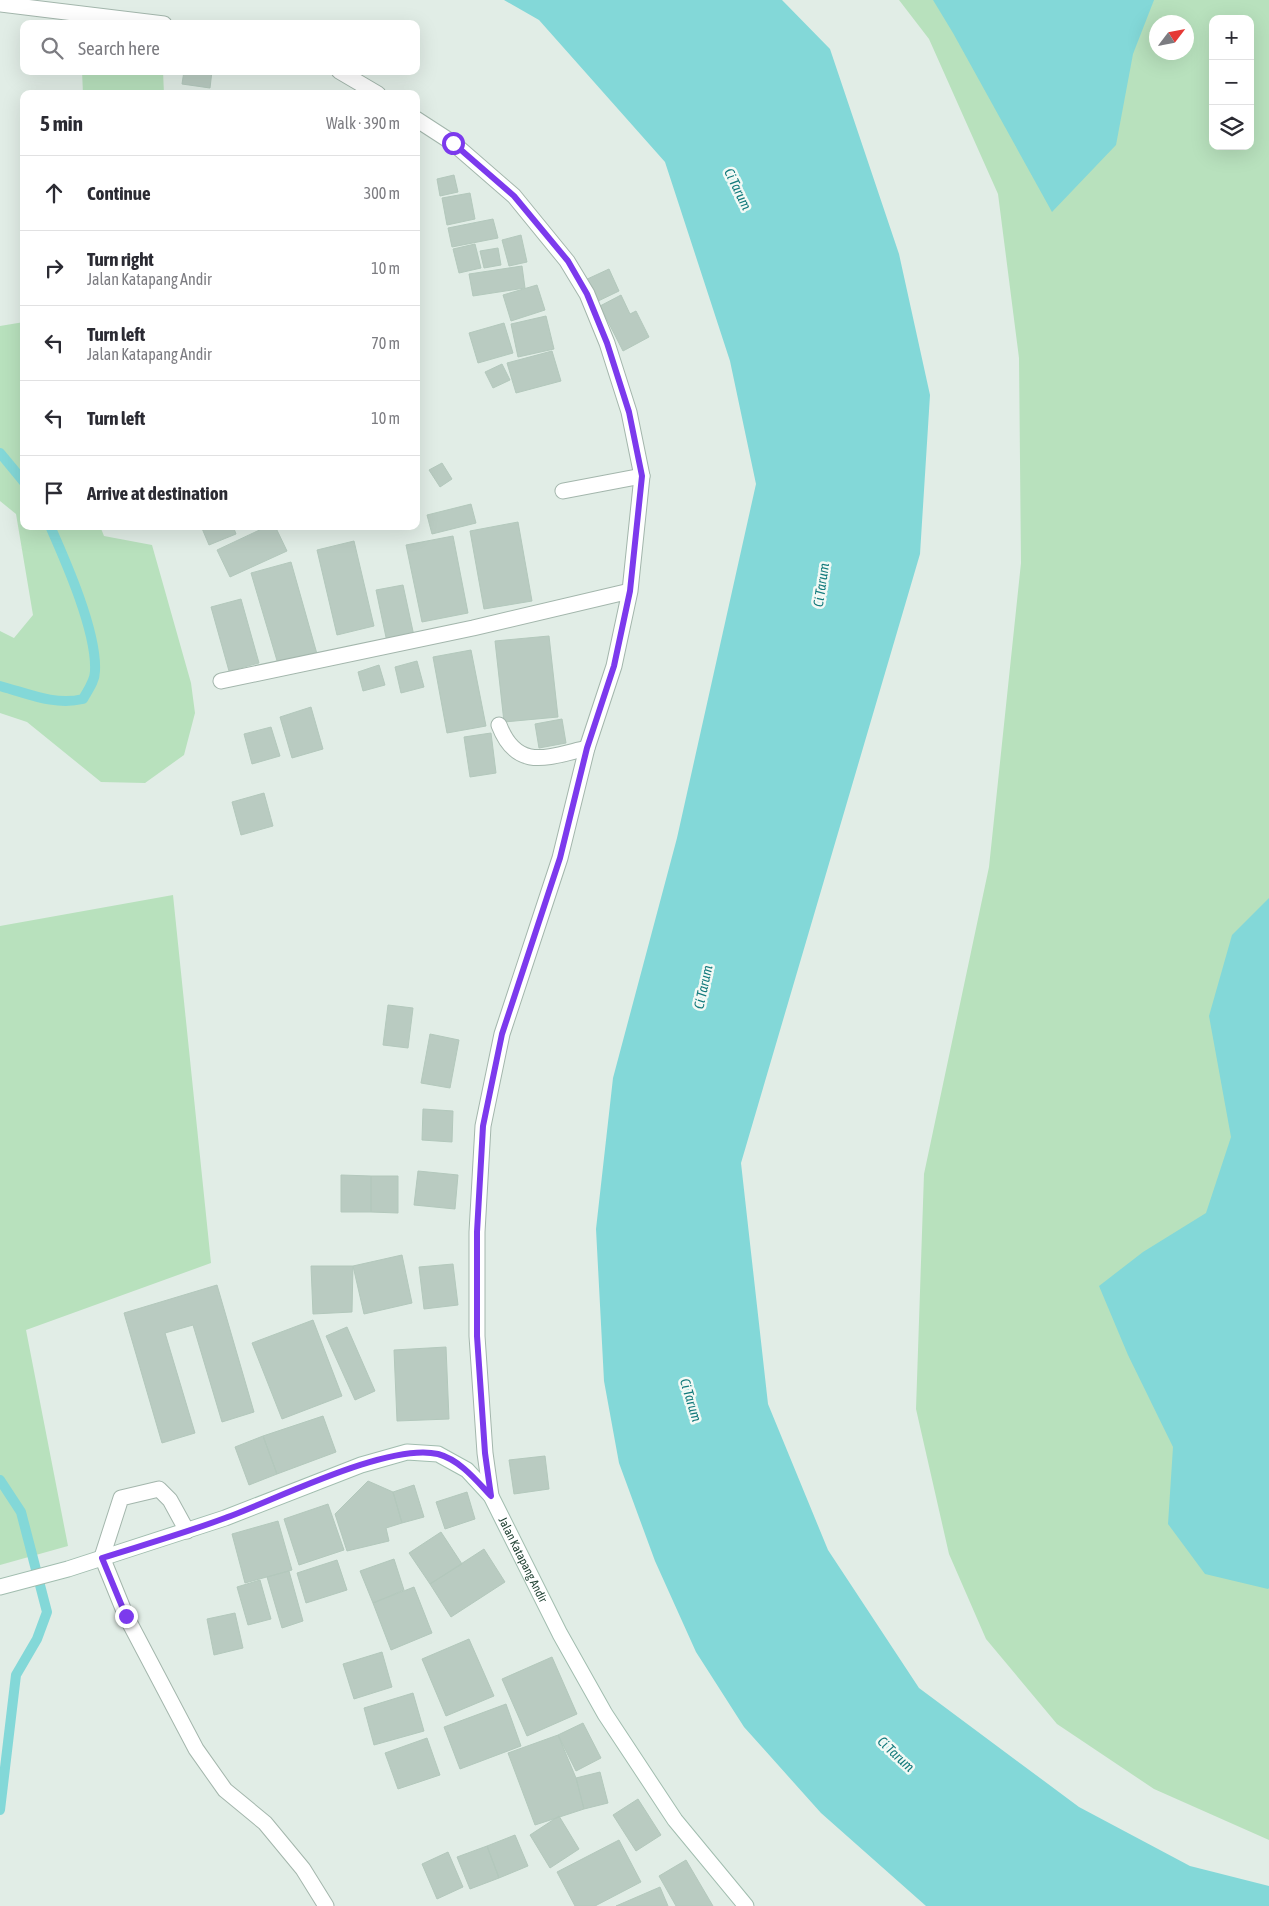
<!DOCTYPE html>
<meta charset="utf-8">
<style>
body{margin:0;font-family:"Asap Condensed",sans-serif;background:#f2f2f3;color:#2b2b33}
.controls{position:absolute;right:15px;top:15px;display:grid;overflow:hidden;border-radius:10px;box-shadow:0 5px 20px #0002}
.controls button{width:45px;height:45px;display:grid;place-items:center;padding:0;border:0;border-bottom:1px solid #e1e1e2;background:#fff;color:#2b2b33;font:25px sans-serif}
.compass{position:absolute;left:1149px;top:15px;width:45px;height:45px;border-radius:50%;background:#fff;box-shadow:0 5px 20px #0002;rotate:58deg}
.stop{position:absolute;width:15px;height:15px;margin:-11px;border:4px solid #7c3aed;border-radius:50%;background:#fff}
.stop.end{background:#7c3aed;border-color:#fff;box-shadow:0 1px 5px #0008}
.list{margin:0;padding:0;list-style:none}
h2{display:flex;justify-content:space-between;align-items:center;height:65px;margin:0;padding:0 20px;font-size:21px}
h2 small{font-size:16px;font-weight:400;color:#7c7c81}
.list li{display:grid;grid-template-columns:32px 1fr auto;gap:15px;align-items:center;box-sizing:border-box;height:75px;padding:0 20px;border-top:1px solid #e1e1e2}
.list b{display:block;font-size:19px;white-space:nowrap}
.list p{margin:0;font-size:16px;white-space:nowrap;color:#7c7c81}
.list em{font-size:16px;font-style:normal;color:#7c7c81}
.icon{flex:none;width:28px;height:28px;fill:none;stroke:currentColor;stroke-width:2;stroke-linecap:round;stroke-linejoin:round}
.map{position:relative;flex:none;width:1269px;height:1906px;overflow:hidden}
.search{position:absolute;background:#fff;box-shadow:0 5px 20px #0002;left:20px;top:20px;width:400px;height:55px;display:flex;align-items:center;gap:12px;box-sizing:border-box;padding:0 18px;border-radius:10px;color:#7c7c81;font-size:19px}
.panel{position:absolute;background:#fff;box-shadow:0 5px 20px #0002;left:20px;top:90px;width:400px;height:440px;border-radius:10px}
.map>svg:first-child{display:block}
</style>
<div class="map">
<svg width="1269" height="1906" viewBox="0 0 1269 1906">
<rect width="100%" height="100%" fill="#e1ede6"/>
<path fill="#b8e1bd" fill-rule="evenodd" d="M899,0H1269V1840L1154,1789L1057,1724L986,1639L949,1554L916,1409L924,1174L989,867L1021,563L1019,358L998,194L929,39ZM1213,19H1250V146H1213ZM1156,22H1186V52H1156Z
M82,71H163L164,94H83Z
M24,322V526H100L104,536L152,545L191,683L195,713L184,755L145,783L101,782L27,722L0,713V631L14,638L33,615L16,514L0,501V326Z
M173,895L211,1263L26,1330L68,1546L0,1565V926Z"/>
<path fill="#83d8d8" d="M504,0H782L830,49L899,254L930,395L920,554L741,1163L768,1404L828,1550L919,1688L1079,1807L1190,1866L1269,1886V1906H926L821,1813L744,1727L696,1652L655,1561L619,1463L604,1381L596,1229L613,1078L677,838L756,484L730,361L665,162L539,20Z
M933,0H1154L1133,54L1116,145L1052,212L953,33Z
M1269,898V1588L1268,1589L1205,1574L1168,1524L1173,1447L1128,1355L1099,1286L1143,1252L1206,1213L1231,1137L1209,1016L1232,935Z"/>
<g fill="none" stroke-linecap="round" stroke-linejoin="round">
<path stroke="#83d8d8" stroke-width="10" d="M0,453L24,482
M0,686C27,693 54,706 83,699C88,690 95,681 95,671C97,632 66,562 50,526
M0,1480L21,1512L47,1612L37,1639L16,1675L0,1810"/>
</g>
<path fill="#b9cbc1" stroke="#b3c8bc" d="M184,71H212L210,88L182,84Z
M454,175L458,192L440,196L437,179Z
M470,193L475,219L447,225L442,198Z
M493,219L498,238L452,247L448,228Z
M521,235L527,262L509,266L502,240Z
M475,244L481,268L459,273L453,249Z
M498,248L501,265L484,268L480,251Z
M522,266L525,288L473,296L469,274Z
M609,269L619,291L594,303L583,281Z
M537,285L545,310L511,321L503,295Z
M621,295L630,314L636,311L649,337L623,351L600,306Z
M546,316L554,349L518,357L511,324Z
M504,323L513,353L478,363L469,333Z
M552,351L561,381L516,393L507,363Z
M502,364L510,380L493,388L485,372Z
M442,463L452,479L440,487L429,470Z
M471,504L476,523L432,534L427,515Z
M518,522L532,601L484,609L470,531Z
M201,526H233L236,534L209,545Z
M268,526H275L287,551L230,577L217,550Z
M453,536L468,613L422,622L406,545Z
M354,541L374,626L337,635L317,550Z
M291,562L317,654L278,664L251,573Z
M403,585L414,636L387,642L376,590Z
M241,599L259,663L229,671L211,607Z
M549,636L558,717L504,722L495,641Z
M471,650L486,726L447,733L433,657Z
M417,661L424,687L401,693L395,667Z
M379,665L385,685L363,691L358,672Z
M311,707L323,749L292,758L280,717Z
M562,719L566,743L539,748L535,724Z
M271,727L280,756L252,764L244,734Z
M491,733L496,773L470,777L464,737Z
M264,793L273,826L241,835L232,802Z
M388,1005L413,1008L408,1048L383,1045Z
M430,1034L459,1040L450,1088L421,1083Z
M423,1109L453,1111L452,1142L422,1140Z
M418,1171L458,1175L455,1209L414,1205Z
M341,1175L371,1176V1212H341Z
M371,1176H398V1213L371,1212Z
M402,1255L412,1303L364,1314L353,1266Z
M453,1264L458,1305L424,1309L419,1267Z
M311,1266H353L352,1312L313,1314Z
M217,1285L254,1412L222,1422L193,1325L165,1333L195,1433L162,1443L124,1313Z
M313,1320L342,1396L282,1419L252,1343Z
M347,1327L375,1391L355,1400L326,1336Z
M446,1347L449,1419L397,1421L394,1350Z
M323,1416L336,1452L277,1474L263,1436Z
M263,1436L277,1474L249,1485L235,1447Z
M545,1456L549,1489L514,1494L509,1460Z
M368,1481L393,1492L402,1523L386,1528L389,1541L347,1551L335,1514Z
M414,1485L424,1517L402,1523L393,1492Z
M467,1492L475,1519L445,1529L436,1502Z
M328,1504L344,1550L299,1565L284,1519Z
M278,1521L292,1570L245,1583L232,1534Z
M441,1532L462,1564L430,1584L409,1553Z
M484,1549L505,1582L451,1617L430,1584Z
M394,1559L404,1590L373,1603L360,1571Z
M337,1560L347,1590L306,1603L297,1573Z
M289,1571L303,1621L282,1628L267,1577Z
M260,1580L271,1619L248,1625L237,1587Z
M414,1587L432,1633L391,1650L373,1603Z
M235,1613L243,1648L214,1655L207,1619Z
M469,1639L494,1696L446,1716L422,1659Z
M382,1652L392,1687L354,1699L343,1664Z
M552,1657L577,1714L527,1736L502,1679Z
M413,1693L424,1731L374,1745L364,1708Z
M506,1704L521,1746L460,1769L444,1727Z
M583,1723L601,1758L576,1771L558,1735Z
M558,1735L576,1778L584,1809L535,1825L508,1753Z
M427,1738L440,1775L398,1789L385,1753Z
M600,1772L608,1803L584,1809L576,1778Z
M638,1799L661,1835L636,1851L613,1815Z
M559,1816L579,1849L550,1868L530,1835Z
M515,1835L528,1866L499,1878L487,1846Z
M619,1840L641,1882L595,1906H575L557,1872Z
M487,1846L499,1878L470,1889L457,1857Z
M448,1852L463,1887L437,1899L422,1864Z
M686,1860L713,1906H676L659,1876Z
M660,1887L668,1906H616Z"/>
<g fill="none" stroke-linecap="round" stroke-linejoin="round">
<defs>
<path id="lane" d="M563,491L642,476
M499,725C517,772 548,757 587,748
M187,1531L170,1500L159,1489L121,1498L102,1557L126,1616L196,1749L225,1790L265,1823L303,1869L326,1906"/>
<path id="street" d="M0,4L164,24
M339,71L378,94
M416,119L453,143L514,196L567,261L587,294L607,343L629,412L642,476L630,591L614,666L587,748L560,858L502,1034L483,1126L477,1232V1336L485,1453L491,1496
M221,681L473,628L630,591"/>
<g id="secondary">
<path id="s1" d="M0,1587L68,1569L225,1518L361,1465L407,1452L438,1454L467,1470L491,1496L560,1634L605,1714L675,1820L746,1906"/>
</g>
</defs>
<use href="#lane" stroke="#a3b6ac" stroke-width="17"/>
<use href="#street" stroke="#a3b6ac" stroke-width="17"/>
<use href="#secondary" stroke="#a1bdaf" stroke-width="17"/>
<use href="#lane" stroke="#fff" stroke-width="15"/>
<use href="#street" stroke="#fff" stroke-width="15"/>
<use href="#secondary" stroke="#fff" stroke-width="15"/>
</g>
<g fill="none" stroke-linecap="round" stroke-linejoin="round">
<path stroke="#7c3aed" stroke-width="6" d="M126,1616L102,1558C143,1545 185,1533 225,1518C275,1500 389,1442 438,1454C460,1460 476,1480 491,1496L485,1453L477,1336V1232L483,1126L502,1034L560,858L587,748L614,666L630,591L642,476L629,412L607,343L587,294L568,261L514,196L453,143"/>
</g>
<g text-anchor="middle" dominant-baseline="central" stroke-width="5" stroke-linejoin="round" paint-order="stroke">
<g font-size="12" fill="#1f4032" stroke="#f2f9f5">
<text stroke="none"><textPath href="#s1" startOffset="600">Jalan Katapang Andir</textPath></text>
</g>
<g font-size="14" font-style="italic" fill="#137a7c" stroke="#f2f9f5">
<text transform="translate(738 189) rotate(64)">Ci Tarum</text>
<text transform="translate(821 585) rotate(-82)">Ci Tarum</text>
<text transform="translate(703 987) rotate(-78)">Ci Tarum</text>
<text transform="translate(691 1400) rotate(73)">Ci Tarum</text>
<text transform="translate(896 1754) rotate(43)">Ci Tarum</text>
</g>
</g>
</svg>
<div class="controls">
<button>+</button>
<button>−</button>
<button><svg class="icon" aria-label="layers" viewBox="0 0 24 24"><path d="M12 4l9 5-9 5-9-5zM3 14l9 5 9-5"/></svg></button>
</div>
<svg class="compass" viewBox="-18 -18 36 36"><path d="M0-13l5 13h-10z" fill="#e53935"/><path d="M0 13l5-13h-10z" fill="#7c7c81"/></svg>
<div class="stop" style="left:453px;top:143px"></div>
<div class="stop end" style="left:126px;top:1616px"></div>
<div class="search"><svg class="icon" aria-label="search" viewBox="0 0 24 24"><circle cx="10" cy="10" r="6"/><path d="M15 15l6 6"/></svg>Search here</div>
<section class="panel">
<h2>5 min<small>Walk · 390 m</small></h2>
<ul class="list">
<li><svg class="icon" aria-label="ahead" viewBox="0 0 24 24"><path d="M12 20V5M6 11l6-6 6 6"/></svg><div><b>Continue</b></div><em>300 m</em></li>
<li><svg class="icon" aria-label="right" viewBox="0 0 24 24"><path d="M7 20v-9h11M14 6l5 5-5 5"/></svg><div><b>Turn right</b><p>Jalan Katapang Andir</p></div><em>10 m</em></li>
<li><svg class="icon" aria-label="left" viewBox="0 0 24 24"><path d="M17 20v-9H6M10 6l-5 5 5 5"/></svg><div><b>Turn left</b><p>Jalan Katapang Andir</p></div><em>70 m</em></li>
<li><svg class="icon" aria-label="left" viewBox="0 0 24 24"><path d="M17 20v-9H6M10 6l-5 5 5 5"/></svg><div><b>Turn left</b></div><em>10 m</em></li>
<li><svg class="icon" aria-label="arrive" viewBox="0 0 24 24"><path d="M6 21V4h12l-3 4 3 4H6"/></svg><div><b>Arrive at destination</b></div></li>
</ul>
</section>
</div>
